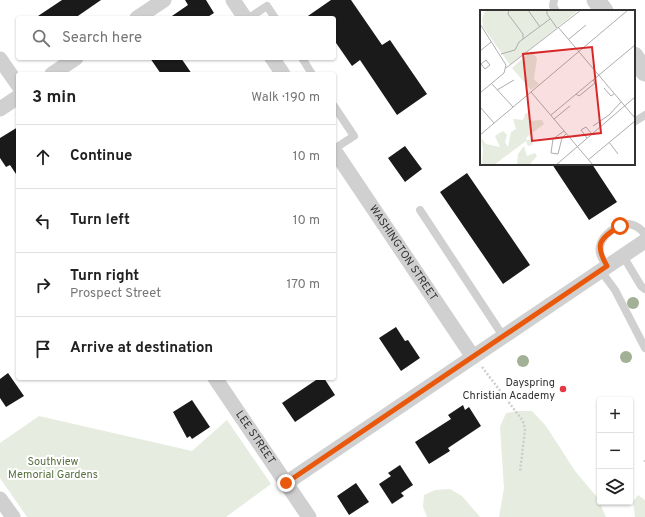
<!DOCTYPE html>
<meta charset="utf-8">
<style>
body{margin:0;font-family:Overpass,sans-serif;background:#f6f6f6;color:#222}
.controls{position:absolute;right:12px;bottom:12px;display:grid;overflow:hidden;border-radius:4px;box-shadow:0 1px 3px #0004}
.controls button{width:36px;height:36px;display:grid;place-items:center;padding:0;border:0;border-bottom:1px solid #e0e0e0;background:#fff;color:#222;font:20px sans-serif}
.stop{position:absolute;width:12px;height:12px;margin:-9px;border:3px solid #ea580c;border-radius:50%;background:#fff}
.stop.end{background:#ea580c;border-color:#fff;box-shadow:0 1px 4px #0008}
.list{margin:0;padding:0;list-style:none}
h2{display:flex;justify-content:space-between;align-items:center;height:52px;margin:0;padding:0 16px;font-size:17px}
h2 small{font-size:13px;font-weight:400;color:#767676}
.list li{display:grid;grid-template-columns:26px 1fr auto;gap:12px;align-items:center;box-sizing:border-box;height:64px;padding:0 16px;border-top:1px solid #e0e0e0}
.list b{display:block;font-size:15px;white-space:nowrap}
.list p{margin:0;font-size:13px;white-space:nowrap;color:#767676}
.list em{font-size:13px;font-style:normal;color:#767676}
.icon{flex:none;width:22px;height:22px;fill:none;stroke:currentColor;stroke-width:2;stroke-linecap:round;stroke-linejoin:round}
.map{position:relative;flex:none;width:645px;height:517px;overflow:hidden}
.search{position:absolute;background:#fff;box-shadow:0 1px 3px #0004;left:16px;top:16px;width:320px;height:44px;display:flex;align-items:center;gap:10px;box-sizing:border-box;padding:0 14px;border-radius:4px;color:#767676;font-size:15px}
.panel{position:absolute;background:#fff;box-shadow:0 1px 3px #0004;left:16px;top:72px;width:320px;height:308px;border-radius:4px}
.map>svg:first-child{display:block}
</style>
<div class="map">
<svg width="645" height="517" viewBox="0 0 645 517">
<rect width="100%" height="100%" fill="#fff"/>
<path fill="#e6ecdf" d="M517,411H532L546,426L575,471L597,497L606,517H499L504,488L500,427L506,413Z
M39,416L192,451L227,420L271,484L226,517H27L0,478V443Z
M450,489L462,496L480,517H427L423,507L424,495L435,490Z
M638,495L645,500V517H635L633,502Z"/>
<path fill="#1a1a1a" d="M62,0H101L75,18H35Z
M185,0H206L214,13L206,18H169L188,5Z
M331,0H351L382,45L390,40L427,94L397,115L360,60L352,66L334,40V18H305Z
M150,58H181L192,74H161Z
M18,127V177L10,165L6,167L0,158V138Z
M405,146L422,169L405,182L388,158Z
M552,164H592L617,202L589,220Z
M467,173L530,265L503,284L440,192Z
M396,327L405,341L408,340L420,358L401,371L379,338Z
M8,373L24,396L6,407L0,398V379Z
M319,378H324L335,395L295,422L282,403Z
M192,400L210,427L192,439L190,436L187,438L173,412Z
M463,405L465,410L469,407L481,426L448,448L450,451L429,464L415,442L451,419L448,415Z
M400,465L413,485L401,493L404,496L392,504L379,484L391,476L388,473Z
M356,483L369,502L349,515L337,496Z"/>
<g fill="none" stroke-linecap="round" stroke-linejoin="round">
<path stroke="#cdcdcd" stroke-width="2.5" stroke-dasharray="2 2" stroke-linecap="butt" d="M482,367L523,421L525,430L520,472
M645,460V462"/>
<path stroke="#d0d0d0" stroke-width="8" d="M554,0L553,6L556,11
M249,18L267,6L275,18
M302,58L312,74
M334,106L354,136L334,149
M634,122L645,115
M420,210L503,336
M623,256L641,286L645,289
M607,267C603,260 598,254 600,246C602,235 618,223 629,224C636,225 641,229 645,234
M601,271L615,290L645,348"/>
<g stroke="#d0d0d0" stroke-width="15">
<path d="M233,0L245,18"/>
<path d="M137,18L164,0"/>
<path d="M272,58L283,74"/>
<path d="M0,59L18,85"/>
<path d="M52,74L76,58"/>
<path d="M0,109L18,97"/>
<path id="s1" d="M334,150L473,357"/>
<path id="s2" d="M215,378L309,517"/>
<path d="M286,483L645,241"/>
<path d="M0,499L13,517"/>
</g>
<path stroke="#d0d0d0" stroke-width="19" d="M596,0L604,11
M634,56L645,72"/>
</g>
<g fill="#a2b095">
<circle cx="633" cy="303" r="6"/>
<circle cx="626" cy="357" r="6"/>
<circle cx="523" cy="361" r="6"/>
</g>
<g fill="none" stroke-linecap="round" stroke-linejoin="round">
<path stroke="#ea580c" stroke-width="5" d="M286,483L607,266C594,244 600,238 620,226"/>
</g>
<circle fill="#e63946" stroke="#fff" stroke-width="1.5" cx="563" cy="389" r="4"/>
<g text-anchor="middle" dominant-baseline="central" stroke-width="4" stroke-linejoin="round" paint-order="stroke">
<g font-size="11" fill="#333" stroke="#fff">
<text stroke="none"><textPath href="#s1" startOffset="124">WASHINGTON STREET</textPath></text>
<text stroke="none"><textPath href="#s2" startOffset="72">LEE STREET</textPath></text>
</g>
<g font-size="11" fill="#333" stroke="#fff" text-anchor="end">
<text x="555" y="383">Dayspring<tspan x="555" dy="13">Christian Academy</tspan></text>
</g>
<g font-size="11" fill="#56703f" stroke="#fff">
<text x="53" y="462">Southview<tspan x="53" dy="13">Memorial Gardens</tspan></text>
</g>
</g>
<g transform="translate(480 10)">
<rect width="155" height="155" fill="#fff"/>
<path d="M6,0H99L30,55L3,17L2,8ZM51,41L57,48L54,69L59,74L51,80L32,58ZM51,101L49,111L62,110L64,114L47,127L46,130L54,129L52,135L48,136L46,131L14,155H2L3,139L1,128L6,134L20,137L15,126L23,121L27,125L25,132L28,137L31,122L36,119L33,109L43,110L45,104ZM44,136L47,146L55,143L57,146L49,155H37L38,144Z" fill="#e6ecdf"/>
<path fill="none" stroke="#adadad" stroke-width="1" d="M29,0L28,4L43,24V29M48,0L60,17M67,0V4L77,18M0,14L26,55L24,63L0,83M78,17L155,108M89,29L106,15M0,41L11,32M21,44L35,40L39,32L70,9M6,50L10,55L5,59L1,54ZM26,58L101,0M12,74L33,97M124,78L131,86L134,84M17,80L34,70M51,82L113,155M96,84L99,86L115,73L113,70M0,97L14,113M71,105L155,35M74,109L90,96M113,116L129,105L141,92M84,121L73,129L71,143L78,144L82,128L86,124M0,125L148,0M107,128L101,120L106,117L112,124M129,132L138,144M108,150L155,111M76,155L155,87"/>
<path fill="#d62828" fill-opacity="0.15" stroke="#d62828" stroke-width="2" d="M112,37L121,123L52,131L43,44Z"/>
<rect width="155" height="155" fill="none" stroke="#333" stroke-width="2"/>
</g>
</svg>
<div class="controls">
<button>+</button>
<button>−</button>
<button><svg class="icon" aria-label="layers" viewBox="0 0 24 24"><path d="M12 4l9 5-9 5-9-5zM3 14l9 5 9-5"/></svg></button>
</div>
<div class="stop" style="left:620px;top:226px"></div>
<div class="stop end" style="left:286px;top:483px"></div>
<div class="search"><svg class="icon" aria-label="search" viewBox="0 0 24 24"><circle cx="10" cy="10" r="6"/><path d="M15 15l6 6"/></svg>Search here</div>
<section class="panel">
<h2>3 min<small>Walk · 190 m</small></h2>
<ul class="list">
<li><svg class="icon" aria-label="ahead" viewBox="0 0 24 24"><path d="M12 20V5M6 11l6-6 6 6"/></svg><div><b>Continue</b></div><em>10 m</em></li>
<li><svg class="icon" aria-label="left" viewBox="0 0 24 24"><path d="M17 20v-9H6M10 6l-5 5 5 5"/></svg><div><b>Turn left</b></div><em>10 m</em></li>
<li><svg class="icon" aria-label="right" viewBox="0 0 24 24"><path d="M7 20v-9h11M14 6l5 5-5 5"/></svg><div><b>Turn right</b><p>Prospect Street</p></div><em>170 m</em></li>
<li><svg class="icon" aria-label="arrive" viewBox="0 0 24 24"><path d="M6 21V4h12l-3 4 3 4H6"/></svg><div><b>Arrive at destination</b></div></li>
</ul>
</section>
</div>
